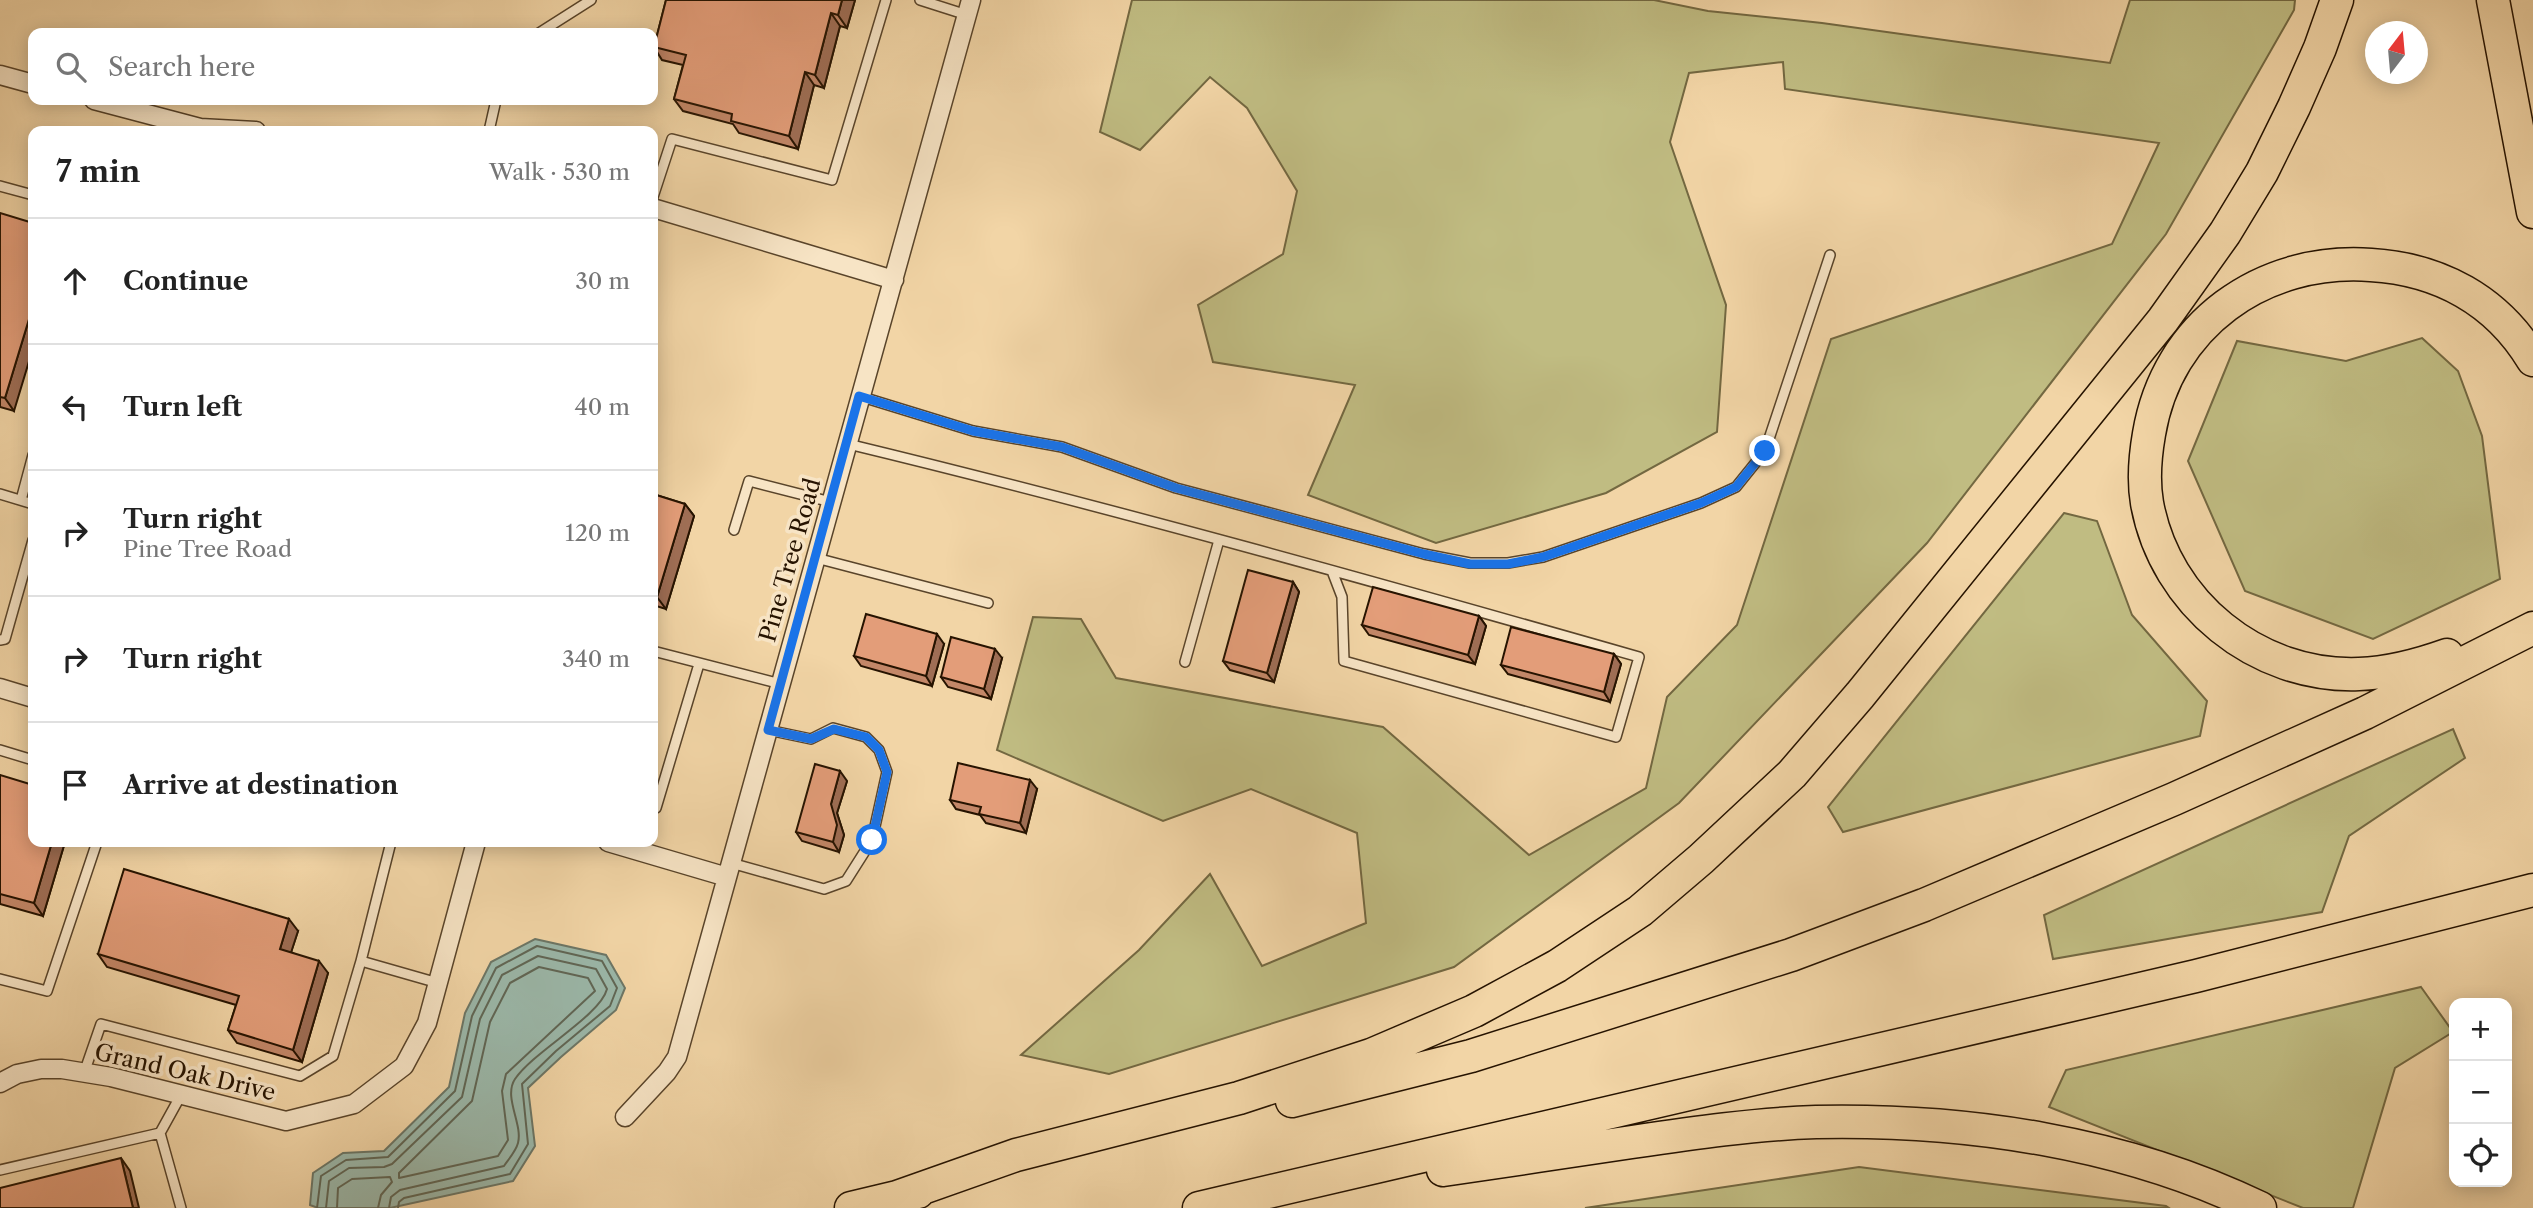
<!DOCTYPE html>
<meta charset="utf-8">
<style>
body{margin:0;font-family:"Libre Caslon Text",serif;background:#f2f2f2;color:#222}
.controls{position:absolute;right:21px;bottom:21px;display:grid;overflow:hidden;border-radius:14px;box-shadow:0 4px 18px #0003}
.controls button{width:63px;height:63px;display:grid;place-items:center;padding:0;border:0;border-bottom:2px solid #e0e0e0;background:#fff;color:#222;font:35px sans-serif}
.compass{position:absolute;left:2365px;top:21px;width:63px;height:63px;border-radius:50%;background:#fff;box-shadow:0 4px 18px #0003;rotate:16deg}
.stop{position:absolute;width:21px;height:21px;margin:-16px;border:5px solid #1a73e8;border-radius:50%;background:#fff}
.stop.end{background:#1a73e8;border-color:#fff;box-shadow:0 2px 7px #0008}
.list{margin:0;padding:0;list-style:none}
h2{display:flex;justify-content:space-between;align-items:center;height:91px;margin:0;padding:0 28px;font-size:30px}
h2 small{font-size:23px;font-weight:400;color:#767676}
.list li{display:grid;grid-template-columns:46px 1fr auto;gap:21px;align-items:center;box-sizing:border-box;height:126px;padding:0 28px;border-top:2px solid #e0e0e0}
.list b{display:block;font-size:26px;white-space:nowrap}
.list p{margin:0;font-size:23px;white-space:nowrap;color:#767676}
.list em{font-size:23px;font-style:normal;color:#767676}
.icon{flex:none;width:38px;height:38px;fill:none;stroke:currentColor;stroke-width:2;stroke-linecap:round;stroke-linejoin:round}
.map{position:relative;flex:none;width:2533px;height:1208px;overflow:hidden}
.search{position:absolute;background:#fff;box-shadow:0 4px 18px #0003;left:28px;top:28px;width:630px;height:77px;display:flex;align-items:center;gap:18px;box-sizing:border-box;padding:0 24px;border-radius:14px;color:#767676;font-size:26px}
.panel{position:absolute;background:#fff;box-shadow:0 4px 18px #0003;left:28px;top:126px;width:630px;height:721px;border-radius:14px}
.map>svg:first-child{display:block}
</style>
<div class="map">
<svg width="2533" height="1208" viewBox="0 0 2533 1208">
<rect width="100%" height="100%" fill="#f2d5a6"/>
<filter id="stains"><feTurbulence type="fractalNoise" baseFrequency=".00286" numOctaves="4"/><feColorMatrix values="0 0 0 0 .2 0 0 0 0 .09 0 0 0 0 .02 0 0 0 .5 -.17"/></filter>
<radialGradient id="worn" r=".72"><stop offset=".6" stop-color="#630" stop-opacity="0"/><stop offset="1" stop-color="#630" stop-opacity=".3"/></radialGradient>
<path fill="#c0bc82" stroke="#736841" stroke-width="2" d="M1132,0H1654L1708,11L1822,23L2110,63L2130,0H2295L2294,10L2166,234L1927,543L1679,803L1454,967L1109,1074L1021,1055L1139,950L1210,874L1262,966L1366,923L1357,833L1251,789L1163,821L997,750L1033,617L1081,619L1116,678L1383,727L1529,855L1646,788L1667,697L1737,625L1831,339L2112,244L2159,143L1785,89L1783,62L1689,73L1670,142L1726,305L1717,432L1606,493L1436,543L1308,495L1355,385L1213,362L1198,305L1283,254L1297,191L1247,108L1210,77L1140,150L1100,132Z
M2422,338L2458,371L2482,436L2500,579L2373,639L2245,591L2188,461L2237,341L2346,361Z
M2064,513L2097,521L2132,615L2207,701L2200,736L1843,832L1828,807Z
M2453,729L2465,758L2349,836L2322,912L2053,959L2044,915Z
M2421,987L2453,1032L2395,1068L2353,1208H2303L2049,1107L2066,1070Z
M1859,1167L2166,1206L2169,1208H1585Z"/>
<path fill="#9bb8aa" stroke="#6c7666" stroke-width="2" d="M535,939L606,955L625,988L616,1010L561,1057L528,1088L535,1146L513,1181L390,1208H318L310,1205L313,1173L343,1153L384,1151L449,1087L465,1013L491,962Z"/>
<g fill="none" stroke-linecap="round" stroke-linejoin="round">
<path stroke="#606655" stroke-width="2" d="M539,967L588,978L595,991L506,1074L502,1091L508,1140L498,1156L399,1178V1173L472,1101L490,1022L510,983Z
M317,1208L321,1176L346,1160L388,1157L455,1091L472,1016L496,968L537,946L602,961L617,988L610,1006L556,1051L522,1084L528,1144L510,1174L404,1198L399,1202L398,1208
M326,1208L329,1181L349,1168L384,1167L392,1164L462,1097L480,1019L502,975L538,956L596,969L607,989C600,1016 534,1051 515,1079C503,1097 523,1124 518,1143C516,1151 508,1160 504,1166L400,1190L391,1197L389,1208
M337,1208L338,1188L352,1179L390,1177L392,1182L381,1195L378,1208"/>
<defs>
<path id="lane" d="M920,0L967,15
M539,33L591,0
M489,131L496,100
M0,186L33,195
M653,197L672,139L832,180L886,0
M859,396L973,431L1062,447L1176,488L1424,554L1470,563H1508L1543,557L1701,503L1736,487L1765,451L1830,255
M848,444C1113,508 1376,582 1639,657L1616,737L1344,661L1342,597L1332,571
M0,494L33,504
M21,500L33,455
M734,530L749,481L831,502
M816,558L988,603
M0,640L5,639L33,540
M653,651L781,684
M1185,662L1219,540
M0,750L33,760
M656,808L699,664
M391,842L361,961L438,983
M731,863L824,889L846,881L872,840L887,772L879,750L866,737L833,728L811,739L768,730
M0,979L47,991L97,842
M84,1073L101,1024L300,1076L333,1056L361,961
M181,1095L160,1133L181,1208
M0,1170L160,1133"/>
<path id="street" d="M0,75L33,84
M94,100L200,128L256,131
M653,208L894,280
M0,688L33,698
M608,842L727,877
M0,1083L17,1074L41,1069H62L111,1077L286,1121L354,1104L404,1066L427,1023L476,842
M625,1117L667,1072L677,1057L971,0"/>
<path id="highway" d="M2493,0L2533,212
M2447,655C2419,665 2390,673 2359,674C2257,678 2165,603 2147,503C2143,480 2145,457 2149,434C2167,325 2262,257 2371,265C2439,269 2497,300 2533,360
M1292,1101L1471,1056L1791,955L1924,905L2174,799L2365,713L2533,628
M1443,1170C1506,1161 1569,1151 1632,1142C1693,1133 1755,1124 1816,1122C1967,1119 2124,1142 2260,1208
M897,1197L1016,1155L1239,1098L1371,1055L1474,1011L1557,966L1640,911L1701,859L1792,774L1860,695L2163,320L2225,233L2262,172L2294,107L2320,48L2337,0
M851,1208L918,1192
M1199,1208L2196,976L2533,890"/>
</defs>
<use href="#lane" stroke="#59442a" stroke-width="12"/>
<use href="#street" stroke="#59442a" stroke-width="21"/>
<use href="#highway" stroke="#261300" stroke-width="35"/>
<use href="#lane" stroke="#f7e4c5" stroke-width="9"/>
<use href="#street" stroke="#f7e4c5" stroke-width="18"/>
<use href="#highway" stroke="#f2d5a6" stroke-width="32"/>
</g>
<path fill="#c38768" stroke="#261300" stroke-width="2" d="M666,0H855L847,28L840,26L824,88L814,85L798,149L739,133L733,124L683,111L674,99L683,65L662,60L654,47Z
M0,213L14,411L0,407Z
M653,494L685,504L694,516L666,609L653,605Z
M1293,582L1299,592L1274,682L1230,670L1223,661Z
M1479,616L1486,626L1475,664L1369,635L1362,625Z
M944,644L932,686L861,666L854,656Z
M1614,654L1621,664L1610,702L1508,674L1501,665Z
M1002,658L991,699L948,687L941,677Z
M0,775L33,842H65L43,916L0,904Z
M847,781L837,813L844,835L839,852L802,841L796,832Z
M1037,789L1026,833L986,823L980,815L956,809L950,800Z
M298,931L291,952L328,973L302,1062L237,1043L228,1030L236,1005L107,967L98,954Z"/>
<path fill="#9f6e55" stroke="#261300" stroke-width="2" d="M842,0H855L847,28L838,15Z
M831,13L840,26L824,88L815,75Z
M805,72L814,85L798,149L789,136Z
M33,306V348L14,411L5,398Z
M685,504L694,516L666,609L657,597Z
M1293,582L1299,592L1274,682L1267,673Z
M1479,616L1486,626L1475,664L1468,655Z
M937,634L944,644L932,686L926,676Z
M995,649L1002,658L991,699L984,689Z
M1614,654L1621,664L1610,702L1604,692Z
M840,771L847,781L837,813L844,835L839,852L833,842L831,804Z
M1030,780L1037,789L1026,833L1020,823Z
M52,842H65L43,916L34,903Z
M289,919L298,931L288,962L280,949Z
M319,961L328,973L302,1062L293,1050Z
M121,1158L130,1171L139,1208H133Z"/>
<path fill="#e39d79" stroke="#261300" stroke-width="2" d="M666,0H842L838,15L831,13L815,75L805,72L789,136L731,121L732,114L674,99L686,55L654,47Z
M0,213L33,223V306L5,398L0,397Z
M653,494L685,504L657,597L653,595Z
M1248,570L1293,582L1267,673L1223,661Z
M1373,587L1479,616L1468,655L1362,625Z
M866,614L937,634L926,676L854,656Z
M1511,627L1614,654L1604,692L1501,665Z
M951,637L995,649L984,689L941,677Z
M958,763L1030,780L1020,823L979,814L981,807L950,800Z
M815,764L840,771L831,804L837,825L833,842L796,832Z
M0,775L33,785V842H52L34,903L0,894Z
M124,869L289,919L280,949L319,961L293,1050L228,1030L239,996L98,954Z
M121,1158L133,1208H0V1188Z"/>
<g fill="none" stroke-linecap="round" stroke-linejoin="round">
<path stroke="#1a73e8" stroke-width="9" d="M872,840L887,772L879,750L866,737L834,729L811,739L768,730L859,396L973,431L1062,447L1176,488L1424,554L1470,564H1508L1543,557L1701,503L1736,487L1765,451"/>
</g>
<g text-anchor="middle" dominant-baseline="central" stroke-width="7" stroke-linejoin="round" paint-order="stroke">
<g font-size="23" fill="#261300" stroke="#f7e4c5">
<text transform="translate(790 560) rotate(-74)">Pine Tree Road</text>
<text transform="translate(185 1072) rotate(13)">Grand Oak Drive</text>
</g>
</g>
<rect width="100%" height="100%" filter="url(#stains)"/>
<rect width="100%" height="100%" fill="url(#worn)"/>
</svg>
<div class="controls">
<button>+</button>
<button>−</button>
<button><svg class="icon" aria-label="locate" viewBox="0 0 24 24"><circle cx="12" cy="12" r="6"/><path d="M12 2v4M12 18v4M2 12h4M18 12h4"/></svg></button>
</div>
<svg class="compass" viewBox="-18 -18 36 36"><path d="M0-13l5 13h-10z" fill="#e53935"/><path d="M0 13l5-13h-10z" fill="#767676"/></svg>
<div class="stop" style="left:872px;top:840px"></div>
<div class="stop end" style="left:1765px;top:451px"></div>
<div class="search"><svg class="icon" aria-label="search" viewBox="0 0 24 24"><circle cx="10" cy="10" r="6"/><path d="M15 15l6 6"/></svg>Search here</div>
<section class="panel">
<h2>7 min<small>Walk · 530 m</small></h2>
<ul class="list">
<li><svg class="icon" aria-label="ahead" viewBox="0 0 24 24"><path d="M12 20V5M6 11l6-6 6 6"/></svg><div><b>Continue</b></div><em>30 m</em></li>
<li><svg class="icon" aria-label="left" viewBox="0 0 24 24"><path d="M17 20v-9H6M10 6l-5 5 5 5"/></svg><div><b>Turn left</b></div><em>40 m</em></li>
<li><svg class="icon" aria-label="right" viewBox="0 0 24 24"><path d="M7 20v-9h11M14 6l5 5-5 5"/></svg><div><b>Turn right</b><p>Pine Tree Road</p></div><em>120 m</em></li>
<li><svg class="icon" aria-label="right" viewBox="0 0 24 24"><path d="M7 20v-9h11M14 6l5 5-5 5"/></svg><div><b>Turn right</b></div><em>340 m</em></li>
<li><svg class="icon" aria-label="arrive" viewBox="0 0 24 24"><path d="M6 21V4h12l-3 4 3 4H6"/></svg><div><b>Arrive at destination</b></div></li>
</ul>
</section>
</div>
